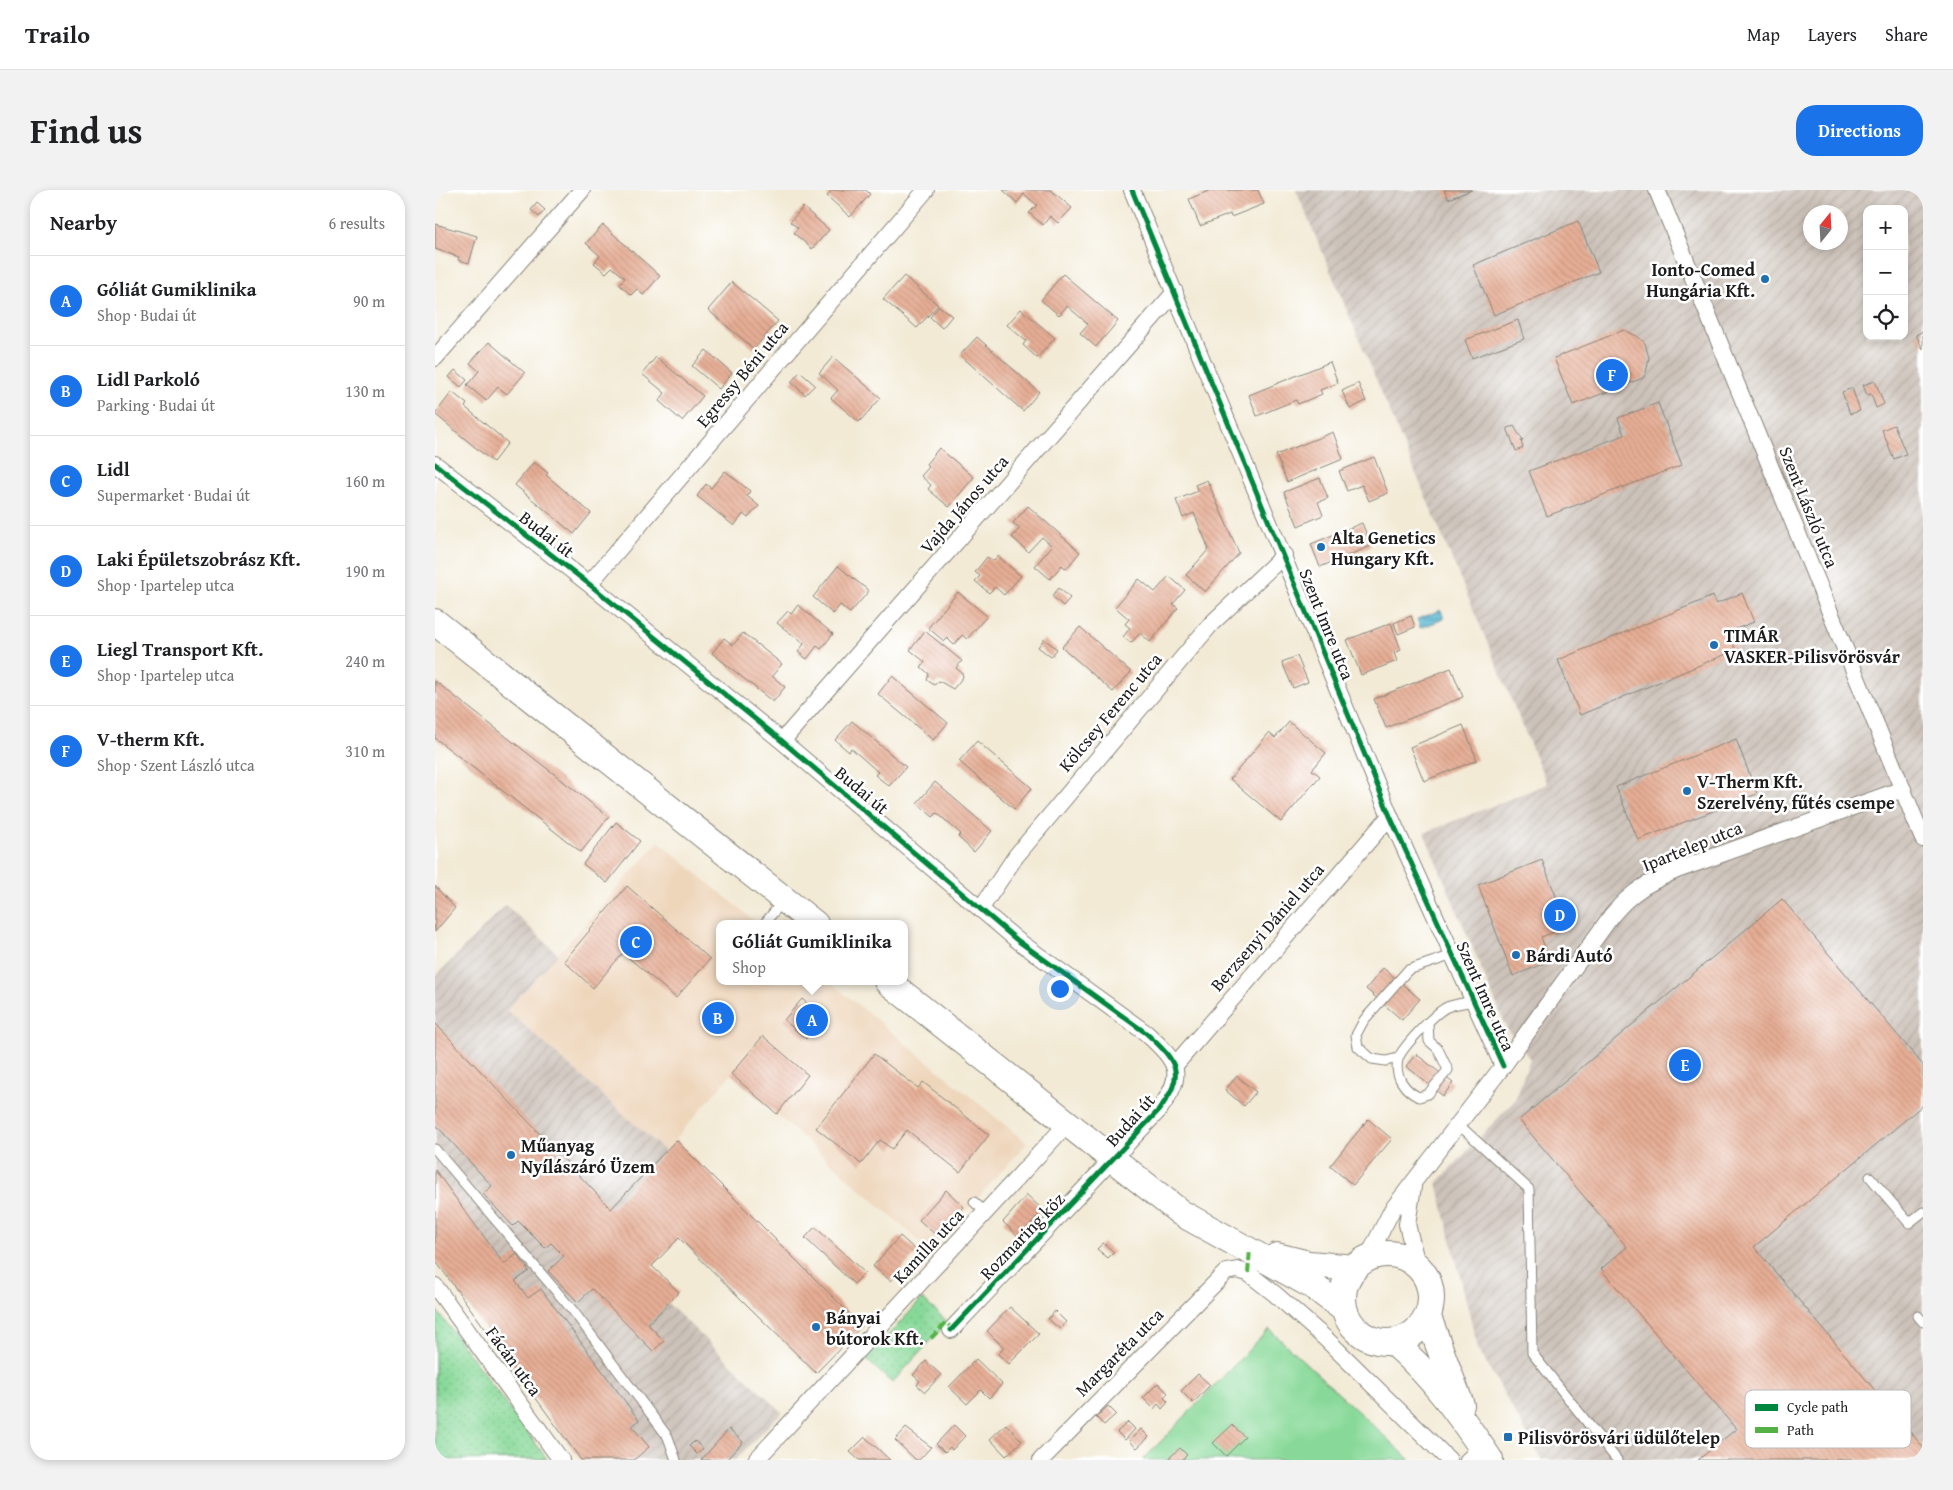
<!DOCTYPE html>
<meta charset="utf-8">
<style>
body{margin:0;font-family:"Gentium Book Plus",serif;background:#f2f2f2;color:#202124}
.controls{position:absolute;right:15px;top:15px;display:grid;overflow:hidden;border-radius:10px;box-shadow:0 2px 8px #0003}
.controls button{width:45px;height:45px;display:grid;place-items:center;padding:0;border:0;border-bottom:1px solid #e0e0e0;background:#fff;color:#202124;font:25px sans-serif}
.compass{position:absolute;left:1368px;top:15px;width:45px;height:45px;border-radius:50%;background:#fff;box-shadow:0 2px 8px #0003;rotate:18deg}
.you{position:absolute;left:624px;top:798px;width:18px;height:18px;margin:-12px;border:4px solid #fff;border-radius:50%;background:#1a73e8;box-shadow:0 0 0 8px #1a73e833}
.badge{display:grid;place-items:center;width:32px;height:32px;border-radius:50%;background:#1a73e8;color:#fff;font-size:16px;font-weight:700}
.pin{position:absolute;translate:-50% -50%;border:2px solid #fff;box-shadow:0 1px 5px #0006}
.popup{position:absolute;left:281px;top:730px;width:192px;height:65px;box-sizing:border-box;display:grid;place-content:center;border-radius:10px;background:#fff;filter:drop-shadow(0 1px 4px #0005);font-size:16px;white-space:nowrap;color:#757577}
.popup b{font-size:19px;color:#202124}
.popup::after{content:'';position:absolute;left:50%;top:100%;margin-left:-10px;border:10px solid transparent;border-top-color:#fff}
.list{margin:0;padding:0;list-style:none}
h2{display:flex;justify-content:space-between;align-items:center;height:65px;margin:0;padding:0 20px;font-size:21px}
h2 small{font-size:16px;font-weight:400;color:#757577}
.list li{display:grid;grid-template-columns:32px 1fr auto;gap:15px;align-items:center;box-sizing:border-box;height:90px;padding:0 20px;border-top:1px solid #e0e0e0}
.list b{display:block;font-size:19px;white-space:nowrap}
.list p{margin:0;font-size:16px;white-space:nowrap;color:#757577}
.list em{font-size:16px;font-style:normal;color:#757577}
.icon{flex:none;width:28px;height:28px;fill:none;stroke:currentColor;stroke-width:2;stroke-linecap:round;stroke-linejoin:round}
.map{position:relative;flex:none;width:1488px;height:1270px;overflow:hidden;border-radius:20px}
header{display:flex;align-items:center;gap:30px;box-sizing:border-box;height:70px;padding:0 25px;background:#fff;border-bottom:1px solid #e0e0e0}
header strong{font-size:24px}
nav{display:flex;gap:28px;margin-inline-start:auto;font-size:18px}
.intro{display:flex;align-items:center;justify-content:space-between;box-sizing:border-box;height:120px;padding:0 30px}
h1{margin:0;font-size:35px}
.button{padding:12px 22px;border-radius:20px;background:#1a73e8;color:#fff;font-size:18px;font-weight:700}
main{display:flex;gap:30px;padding:0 30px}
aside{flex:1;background:#fff;border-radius:20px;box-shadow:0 2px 8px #0003}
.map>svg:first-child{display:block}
</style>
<header>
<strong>Trailo</strong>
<nav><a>Map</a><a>Layers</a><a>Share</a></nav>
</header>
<div class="intro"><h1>Find us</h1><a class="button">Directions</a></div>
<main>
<aside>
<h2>Nearby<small>6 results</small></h2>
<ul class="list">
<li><span class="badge">A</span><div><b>Góliát Gumiklinika</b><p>Shop · Budai út</p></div><em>90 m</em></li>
<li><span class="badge">B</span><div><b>Lidl Parkoló</b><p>Parking · Budai út</p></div><em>130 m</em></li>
<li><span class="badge">C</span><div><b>Lidl</b><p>Supermarket · Budai út</p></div><em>160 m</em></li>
<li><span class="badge">D</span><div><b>Laki Épületszobrász Kft.</b><p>Shop · Ipartelep utca</p></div><em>190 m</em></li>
<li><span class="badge">E</span><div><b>Liegl Transport Kft.</b><p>Shop · Ipartelep utca</p></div><em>240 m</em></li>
<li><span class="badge">F</span><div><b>V-therm Kft.</b><p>Shop · Szent László utca</p></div><em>310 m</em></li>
</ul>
</aside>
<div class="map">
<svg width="1488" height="1270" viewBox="0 0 1488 1270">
<defs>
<pattern id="industrial-furrows" width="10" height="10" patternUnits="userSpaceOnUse" patternTransform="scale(1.25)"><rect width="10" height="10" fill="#ccc2b9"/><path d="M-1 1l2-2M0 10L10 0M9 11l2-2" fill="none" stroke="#afa69e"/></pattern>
<pattern id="grass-dots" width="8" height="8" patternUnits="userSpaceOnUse" patternTransform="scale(1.25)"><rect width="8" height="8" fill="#88d999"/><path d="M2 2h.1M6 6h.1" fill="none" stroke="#75ba83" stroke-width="1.8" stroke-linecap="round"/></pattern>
<pattern id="water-rules" width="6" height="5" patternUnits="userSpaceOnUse" patternTransform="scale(1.25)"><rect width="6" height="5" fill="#51b2d0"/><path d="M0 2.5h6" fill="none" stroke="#4290a8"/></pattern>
<pattern id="building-back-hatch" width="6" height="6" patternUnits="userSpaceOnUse" patternTransform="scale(1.25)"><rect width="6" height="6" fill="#e6ad94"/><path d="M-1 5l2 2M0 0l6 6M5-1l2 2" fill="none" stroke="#c5947f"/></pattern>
</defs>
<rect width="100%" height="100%" fill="#fff"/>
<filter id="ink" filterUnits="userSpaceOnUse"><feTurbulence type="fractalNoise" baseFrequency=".02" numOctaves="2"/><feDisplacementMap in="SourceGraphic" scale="10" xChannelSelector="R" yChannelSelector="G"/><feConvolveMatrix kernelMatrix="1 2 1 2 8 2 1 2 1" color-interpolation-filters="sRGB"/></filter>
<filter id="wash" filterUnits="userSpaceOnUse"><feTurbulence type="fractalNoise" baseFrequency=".0096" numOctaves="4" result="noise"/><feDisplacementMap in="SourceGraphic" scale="20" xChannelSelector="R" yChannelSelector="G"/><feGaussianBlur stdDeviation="1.12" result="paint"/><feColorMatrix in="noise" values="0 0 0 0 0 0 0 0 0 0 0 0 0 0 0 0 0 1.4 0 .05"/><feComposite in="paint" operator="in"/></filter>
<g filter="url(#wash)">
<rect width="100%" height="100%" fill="#f2ead5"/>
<path fill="#eed6bb" d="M224,652L323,734H284V791H394L592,953L495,1061L296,884L230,961L72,820Z"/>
<path fill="url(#industrial-furrows)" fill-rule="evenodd" d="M861,0H1488V1270H1107L1043,1159L1002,993L1080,910L1095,869L1072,839L989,643L1112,594ZM1432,19H1469V146H1432ZM1376,22H1406V52H1376Z
M71,715L123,764L72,820L230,961L157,1038L206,1088L347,1222L300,1270H146L0,1070V787Z"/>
<path fill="url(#grass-dots)" stroke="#527a5a" d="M487,1109L513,1132L457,1193L431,1169Z
M0,1118L112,1269L0,1270Z"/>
<path fill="#88d999" stroke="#527a5a" d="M834,1139L975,1270H708Z"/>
<path fill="url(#water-rules)" stroke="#366776" d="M1006,420L1009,429L985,438L982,429Z"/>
<g id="blocks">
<path fill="url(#building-back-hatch)" d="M397,0H431L435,4L415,27L392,6Z
M568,0H616L637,18L623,33L615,26L608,35L594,23L602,15L589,4L582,13Z
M776,0H823L829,14L796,27L795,24L765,36L754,9Z
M1009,0H1037L1013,9Z
M102,13L110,20L104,27L96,20Z
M368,17L394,40L377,59L359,43L363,38L355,32Z
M1143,31L1164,82L1059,125L1038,75Z
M0,34L42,46L34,73L23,70L24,67L0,59Z
M168,35L225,86L208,105L202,99L196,105L184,94L190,88L177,77L171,83L159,73L165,66L151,53Z
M628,84L683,131L661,157L645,143L653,134L632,116L624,125L606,110Z
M469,86L503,115L482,138L448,109Z
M297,92L343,131L319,159L273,120Z
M504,116L517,126L507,138L495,127Z
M586,119L620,148L602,168L588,155L591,151L572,135Z
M1083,130L1089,149L1037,168L1030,150Z
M1189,140L1202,146L1210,153L1214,168L1211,183L1208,188L1138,215L1119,168Z
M1488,141V159L1481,145Z
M542,147L604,202L588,221L525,165Z
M54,152L90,183L72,204L63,197L51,211L32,195L44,181L35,173Z
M271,160L297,183L284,199L257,176Z
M221,167L268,206L247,231L224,211L230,203L207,184Z
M398,167L446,208L424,232L396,208L403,200L384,183Z
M895,172L903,193L885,200L887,204L863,214L861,210L822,226L814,205Z
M20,180L32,190L26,197L14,187Z
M365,182L380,195L370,205L356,192Z
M1440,191L1449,214L1441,218L1436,204L1432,205L1428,195Z
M923,193L931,211L915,219L907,201Z
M1417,198L1425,221L1415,224L1407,202Z
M17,202L32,214L30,217L73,253L58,272L0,224Z
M1223,213L1247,275L1112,326L1094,281L1189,245L1183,228Z
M1459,235L1471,264L1459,269L1447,240Z
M1079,236L1088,251H1086L1088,258L1081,261L1072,238Z
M898,242L908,269L852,292L841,265Z
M504,258L539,287L514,317L493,299L496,295L486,286L494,277L491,274Z
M939,267L953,303L934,311L927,295L912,301L904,281Z
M99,272L113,283L111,285L156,323L139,344L80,295Z
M290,281L315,301L312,306L324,316L313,328L308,324L299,336L262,306L271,294L276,298Z
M885,288L893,308L883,312L888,325L863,336L849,302Z
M772,290L804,363L770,402L751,385L774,359L759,323L748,328L741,310L763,301L760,295Z
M593,316L645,362L631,379L627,375L615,389L600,376L617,356L607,347L593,362L577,347L585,338L578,333Z
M927,333L936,356L885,377L876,354Z
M563,366L586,386L569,405L560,397L554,403L540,391L545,386L540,382L552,367L558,371Z
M403,376L434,401L415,423L405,415L398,424L378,407Z
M734,386L750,400L738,414L743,418L715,452L705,443L696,453L688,447L695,438L690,434L694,429L680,417L704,389L720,402Z
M624,398L635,408L628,416L617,406Z
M523,402L552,426L532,449L527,445L519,455L512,448L509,451L493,438Z
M1307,403L1319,432L1293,442L1301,460L1145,525L1123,470L1278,406L1281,414Z
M363,415L398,444L386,459L382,456L372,469L363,462L369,454L342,433L353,421L356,424Z
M976,426L980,437L963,444L959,433Z
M956,433L966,460L959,463L962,471L926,485L912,450Z
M645,437L696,482L678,502L627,457Z
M490,441L527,471L521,478L527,483L528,487L518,499L504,491L499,495L492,490L494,484L486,477L490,472L475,460Z
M308,443L347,474L337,486L350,497L338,512L277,463L289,448L298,455Z
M609,449L622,459L616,467L603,457Z
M862,466L873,492L858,498L847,472Z
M1016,478L1028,507L951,538L939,509Z
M457,486L513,533L498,550L443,504Z
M0,491L174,627L146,662L0,548Z
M417,531L471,577L454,596L440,585L443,582L416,558L414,562L400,550Z
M854,532L891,563L877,580L885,586L846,632L795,589L834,543L840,548Z
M1028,535L1042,570L989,591L975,557Z
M1301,549L1322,604L1203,650L1181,597Z
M542,551L597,598L579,619L524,571Z
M500,592L557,641L539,662L523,647L526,644L502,623L498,627L482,613Z
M181,632L205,651L172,693L148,674Z
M1107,670L1133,737L1106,747L1115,771L1078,786L1043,695Z
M0,696L20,718L0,742Z
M192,696L275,769L241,808L188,763L158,798L129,771Z
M1347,709L1488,875V915L1319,1057L1488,1257V1270H1263L1301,1239L1166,1079L1192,1057L1084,930Z
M948,778L985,809L967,830L931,799Z
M367,809L389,828L371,849L349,830Z
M0,833L176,1019L241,950L427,1136L381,1183L244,1048L217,1076L244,1102L213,1134L229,1151L218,1161L157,1099L143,1112L113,1081L129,1066L116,1053L110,1058L83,1031L78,1036L48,1004L57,996L0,934Z
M328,846L373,885L342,924L296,884Z
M439,864L483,898L488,892L554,945L525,982L472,940L457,959L445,950L426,974L381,938Z
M981,864L1018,893L1008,906L971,876Z
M802,886L821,902L809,916L790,900Z
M933,929L957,949L918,995L895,976Z
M0,980L69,1074L82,1064L94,1081L80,1091L93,1108L106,1099L204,1230L197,1236L214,1257L199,1270H146L0,1070Z
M511,1000L529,1017L502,1046L484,1030Z
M592,1005L608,1020L584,1047L568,1032Z
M380,1037L430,1083L419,1094L370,1048Z
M465,1046L483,1062L456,1091L438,1076Z
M668,1053L679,1062L673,1068L662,1059Z
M575,1117L604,1144L574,1174L563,1164L569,1158L552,1141Z
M620,1121L631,1132L625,1139L613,1129Z
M541,1169L567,1194L554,1208L546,1200L532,1214L514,1197Z
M491,1171L506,1185L490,1202L482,1195L485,1191L478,1185Z
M763,1184L775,1195L758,1213L746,1201Z
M723,1193L733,1203L729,1208L733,1212L727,1219L723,1214L719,1219L708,1208Z
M673,1216L681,1224L669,1235L661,1227Z
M693,1232L700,1239L690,1250L682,1242Z
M571,1234L587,1251L571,1266L555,1249Z
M519,1235L530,1246L517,1260L515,1257L510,1262L501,1254Z
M797,1235L810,1247L791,1266L778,1253Z
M471,1238L496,1257L484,1270H481L460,1250Z
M294,1239L308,1252L291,1270H266Z
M706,1239L714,1247L702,1258L694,1251Z
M430,1247L455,1270H424L415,1262Z
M260,1251L268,1259L262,1264L254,1256Z
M745,1258L752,1265L747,1270H735L734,1268Z"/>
</g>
</g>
<g filter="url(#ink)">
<use href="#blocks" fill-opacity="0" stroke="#878378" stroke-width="1"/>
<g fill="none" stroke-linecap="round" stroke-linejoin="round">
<defs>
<path id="lane" d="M329,734L348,711
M993,832L994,851L1003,859L1013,880L993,904L984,907C970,901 959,886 963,870C965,859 1001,822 1012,817C1020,814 1030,813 1038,811
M963,868L951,871L937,869L923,857L921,845L929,830L973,780L1018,765
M1023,934L1094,999L1097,1163L1182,1270
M0,959L139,1122L233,1247L241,1270
M1435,987L1474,1033L1488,1022
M539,1012L551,1023
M1483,1126L1488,1132"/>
<path id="street" d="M697,0L955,626L1068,876
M1222,0L1488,649
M0,168L147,0
M0,274L154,394L347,551L582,750L711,843C744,873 751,884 723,921L516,1140
M154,394L491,0
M347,551L740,102
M546,718L581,666L776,434L849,365
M740,875L955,626
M978,997L972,1034L982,1075
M932,1069L957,1020L1068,876L1177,725C1198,700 1213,693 1242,680L1468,599
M0,1096L126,1270
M321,1270L632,934
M606,1270L791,1082L802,1080L813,1083L840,1104L891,1149L1014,1270
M1033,1270L1047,1258"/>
<path id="primary" d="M0,432L380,734
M452,791L746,1023L878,1096L909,1119
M908 1108a44 44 0 1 1 88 0a44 44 0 1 1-88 0Z
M842,1066L874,1074L920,1078
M993,1127L1026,1215
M958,1152C997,1185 1027,1228 1055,1270"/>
</defs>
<use href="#lane" stroke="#878378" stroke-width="11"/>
<use href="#street" stroke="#878378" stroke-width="18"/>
<use href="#primary" stroke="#878378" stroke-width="28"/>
<use href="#lane" stroke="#fff" stroke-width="9"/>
<use href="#street" stroke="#fff" stroke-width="16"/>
<use href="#primary" stroke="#fff" stroke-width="26"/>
<path stroke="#55b145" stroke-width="4" stroke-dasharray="8 4" stroke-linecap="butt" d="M813,1083L815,1059
M496,1148L511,1133L517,1138"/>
<defs>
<path id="cycleway" d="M697,0L955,626L1068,876
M0,274L154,394L347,551L582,750L711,843C744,873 751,884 723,921L516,1140"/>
</defs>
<use href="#cycleway" stroke="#fff" stroke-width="8"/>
<use href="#cycleway" stroke="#00873e" stroke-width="5"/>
</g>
</g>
<g fill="#1f6fb2" stroke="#fff" stroke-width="2">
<circle cx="1330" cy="89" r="5"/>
<circle cx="886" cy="357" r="5"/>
<circle cx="1279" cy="455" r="5"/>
<circle cx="1252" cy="601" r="5"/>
<circle cx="1081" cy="765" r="5"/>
<circle cx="76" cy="965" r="5"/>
<circle cx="381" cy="1137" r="5"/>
<rect x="1068" y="1242" width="10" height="10" rx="2.5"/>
</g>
<g text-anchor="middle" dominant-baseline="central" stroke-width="5" stroke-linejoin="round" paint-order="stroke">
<g font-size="18" font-weight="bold" fill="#1c1c1c" stroke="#fff" text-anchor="start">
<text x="1320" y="79" text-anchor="end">Ionto-Comed<tspan x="1320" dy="21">Hungária Kft.</tspan></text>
<text x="896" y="347">Alta Genetics<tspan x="896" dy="21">Hungary Kft.</tspan></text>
<text x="1289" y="445">TIMÁR<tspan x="1289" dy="21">VASKER-Pilisvörösvár</tspan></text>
<text x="1262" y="591">V-Therm Kft.<tspan x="1262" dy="21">Szerelvény, fűtés csempe</tspan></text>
<text x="1091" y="765">Bárdi Autó</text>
<text x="86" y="955">Műanyag<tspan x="86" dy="21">Nyílászáró Üzem</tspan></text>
<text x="391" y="1127">Bányai<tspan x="391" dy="21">bútorok Kft.</tspan></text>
<text x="1083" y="1247">Pilisvörösvári üdülőtelep</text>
</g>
<g font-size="18" fill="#1c1c1c" stroke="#fff">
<text transform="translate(307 184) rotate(-50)">Egressy Béni utca</text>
<text transform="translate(529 314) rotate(-49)">Vajda János utca</text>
<text transform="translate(1374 317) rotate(68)">Szent László utca</text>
<text transform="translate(112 344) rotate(38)">Budai út</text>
<text transform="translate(892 434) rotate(68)">Szent Imre utca</text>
<text transform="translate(675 522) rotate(-50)">Kölcsey Ferenc utca</text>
<text transform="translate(427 600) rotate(40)">Budai út</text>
<text transform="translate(1257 656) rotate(-22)">Ipartelep utca</text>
<text transform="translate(832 737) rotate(-49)">Berzsenyi Dániel utca</text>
<text transform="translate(1051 806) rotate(66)">Szent Imre utca</text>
<text transform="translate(695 930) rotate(-48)">Budai út</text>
<text transform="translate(587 1046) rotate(-46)">Rozmaring köz</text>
<text transform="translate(493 1056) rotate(-47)">Kamilla utca</text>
<text transform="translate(684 1162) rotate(-45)">Margaréta utca</text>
<text transform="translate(79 1171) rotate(54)">Fácán utca</text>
</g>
</g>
<rect x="1310" y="1200" width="166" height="58" rx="8" fill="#fff" stroke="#bbb" stroke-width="1"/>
<rect x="1320" y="1214" width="23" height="7" fill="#00873e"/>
<rect x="1320" y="1237" width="23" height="6" fill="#55b145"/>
<g font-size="14" fill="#1c1c1c">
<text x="1352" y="1222">Cycle path</text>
<text x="1352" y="1245">Path</text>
</g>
</svg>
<div class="controls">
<button>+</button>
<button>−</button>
<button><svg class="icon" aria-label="locate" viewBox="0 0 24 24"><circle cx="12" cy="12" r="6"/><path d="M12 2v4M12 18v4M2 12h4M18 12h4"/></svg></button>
</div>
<svg class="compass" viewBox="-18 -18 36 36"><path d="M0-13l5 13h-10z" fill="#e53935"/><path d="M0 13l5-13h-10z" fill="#757577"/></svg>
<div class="you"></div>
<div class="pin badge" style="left:377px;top:830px">A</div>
<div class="popup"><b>Góliát Gumiklinika</b>Shop</div>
<div class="pin badge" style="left:283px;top:828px">B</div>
<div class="pin badge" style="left:201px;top:752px">C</div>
<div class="pin badge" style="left:1125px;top:725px">D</div>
<div class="pin badge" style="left:1250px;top:875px">E</div>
<div class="pin badge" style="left:1177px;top:185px">F</div>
</div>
</main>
